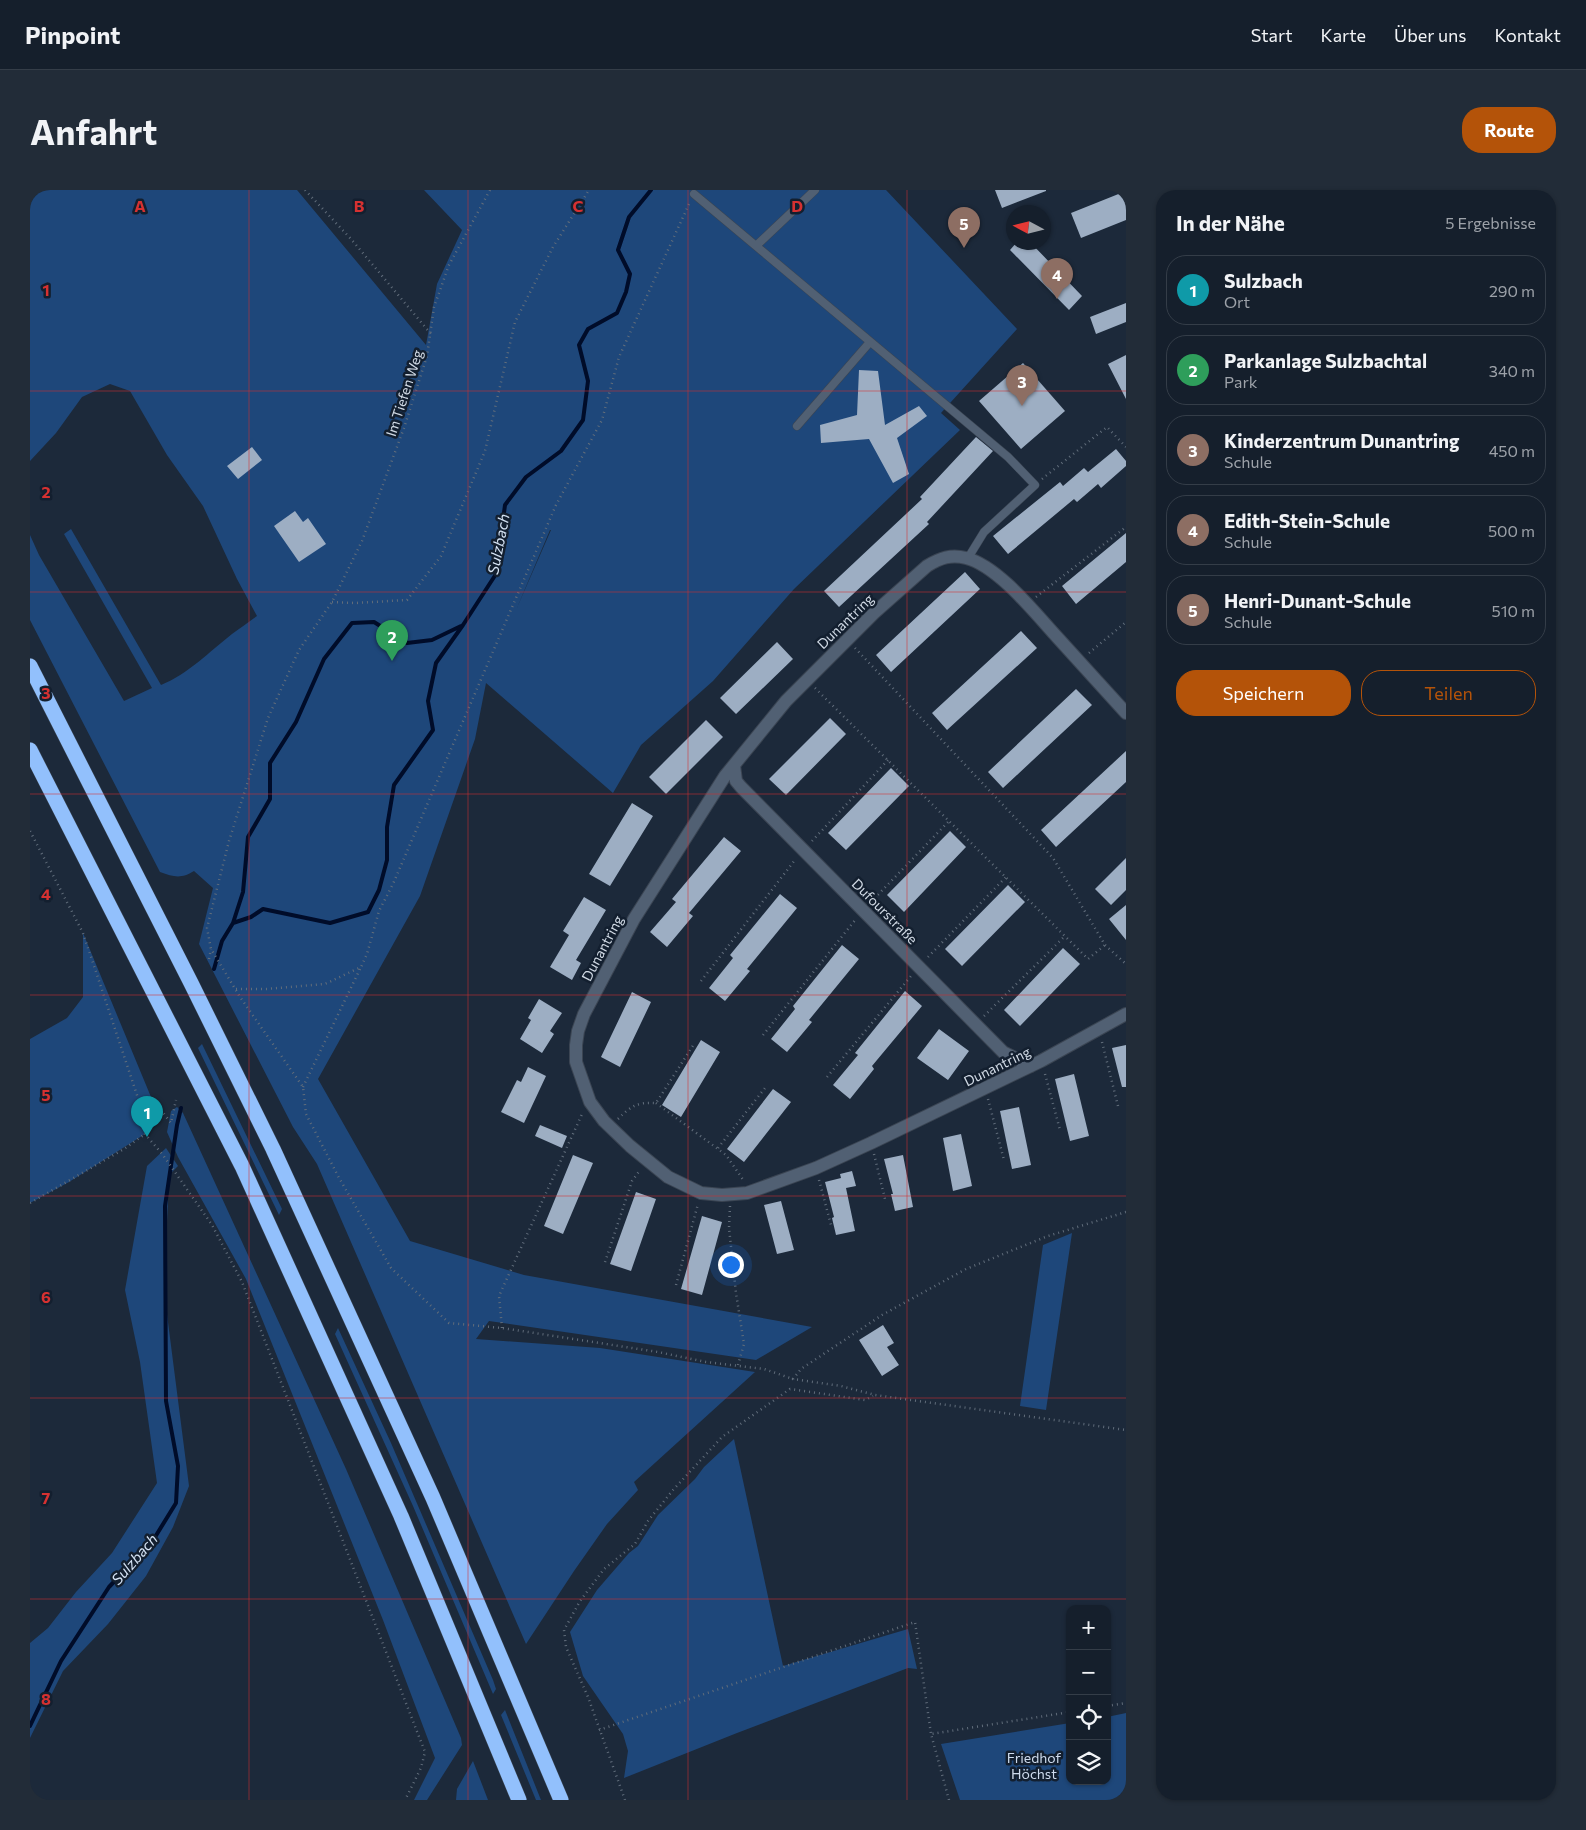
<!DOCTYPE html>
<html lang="de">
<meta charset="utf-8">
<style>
body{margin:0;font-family:Commissioner,sans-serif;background:#222c38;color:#f1f3f6}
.controls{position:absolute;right:15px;bottom:15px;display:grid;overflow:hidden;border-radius:10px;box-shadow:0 1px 4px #0004}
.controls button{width:45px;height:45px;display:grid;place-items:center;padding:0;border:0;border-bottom:1px solid #343d48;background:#151f2c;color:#f1f3f6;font:25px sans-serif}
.compass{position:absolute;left:976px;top:15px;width:45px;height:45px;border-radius:50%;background:#151f2c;box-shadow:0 1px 4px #0004;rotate:277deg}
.you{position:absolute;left:700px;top:1074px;width:18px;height:18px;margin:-12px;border:4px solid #fff;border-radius:50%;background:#1a73e8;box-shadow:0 0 0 8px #1a73e833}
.badge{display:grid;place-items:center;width:32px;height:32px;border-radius:50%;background:#b45309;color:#fff;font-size:16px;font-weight:700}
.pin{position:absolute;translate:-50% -41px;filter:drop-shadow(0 1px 2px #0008)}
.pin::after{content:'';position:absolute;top:26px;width:18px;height:15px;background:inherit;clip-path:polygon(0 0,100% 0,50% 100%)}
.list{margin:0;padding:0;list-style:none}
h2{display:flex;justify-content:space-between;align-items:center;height:65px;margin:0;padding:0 20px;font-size:21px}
h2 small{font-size:16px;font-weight:400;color:#9da2a9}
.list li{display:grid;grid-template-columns:32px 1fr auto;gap:15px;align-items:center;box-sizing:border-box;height:70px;margin:0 10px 10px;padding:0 10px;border:1px solid #343d48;border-radius:20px}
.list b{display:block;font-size:19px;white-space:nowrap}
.list p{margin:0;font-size:16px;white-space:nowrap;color:#9da2a9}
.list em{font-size:16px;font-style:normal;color:#9da2a9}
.actions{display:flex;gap:10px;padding:15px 20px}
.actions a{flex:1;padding:11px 0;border:1px solid #b45309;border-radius:20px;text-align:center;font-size:18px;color:#b45309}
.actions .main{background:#b45309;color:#fff}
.icon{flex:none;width:28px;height:28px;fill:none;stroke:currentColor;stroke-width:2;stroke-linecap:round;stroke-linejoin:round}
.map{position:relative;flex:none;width:1096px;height:1610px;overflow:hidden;border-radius:20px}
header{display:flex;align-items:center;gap:30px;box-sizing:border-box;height:70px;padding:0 25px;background:#151f2c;border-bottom:1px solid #343d48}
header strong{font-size:24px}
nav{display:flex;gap:28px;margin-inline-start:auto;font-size:18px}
.intro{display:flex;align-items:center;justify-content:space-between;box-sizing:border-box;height:120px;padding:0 30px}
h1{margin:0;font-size:35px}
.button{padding:12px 22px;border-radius:20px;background:#b45309;color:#fff;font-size:18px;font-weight:700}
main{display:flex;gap:30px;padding:0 30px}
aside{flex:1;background:#151f2c;border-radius:20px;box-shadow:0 1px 4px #0004}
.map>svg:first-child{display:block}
</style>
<header>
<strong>Pinpoint</strong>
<nav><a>Start</a><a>Karte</a><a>Über uns</a><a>Kontakt</a></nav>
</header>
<div class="intro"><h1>Anfahrt</h1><a class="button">Route</a></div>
<main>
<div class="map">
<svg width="1096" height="1610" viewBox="0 0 1096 1610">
<rect width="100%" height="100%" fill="#1c293a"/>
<path fill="#1e477a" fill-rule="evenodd" d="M0,0H267L396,155L407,94L432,40L394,0H856L987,139L911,223L930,240L764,399L683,491L611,555L583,603L456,493L445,549L390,706L288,889L380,1051L494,1085L782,1137L726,1170L459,1131L446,1149L570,1158L725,1182L604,1292L608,1300L577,1334L544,1381L496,1454L287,974L263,937L169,754L183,698L164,681C151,689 144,687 130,682L0,430V345L9,365L94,511L122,498L34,344L41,339L131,495C158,484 179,462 202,444C210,438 219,432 227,426L207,389L173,316L137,265L100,201L80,194L52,207L26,243L0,271ZM520,340H521L486,420Z
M53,743L121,907L111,917L115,944L39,992L0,1013V849L37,828L53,807Z
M172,854L252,1019L249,1025L168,858Z
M147,917L153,923L316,1279L431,1548L432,1555L397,1610H384L405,1568L353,1430L216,1089L148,967L137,942L141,921Z
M136,958L148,976L139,985L134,1101L159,1296L143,1337L116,1386L78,1434L33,1481L0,1548V1453L18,1438L46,1402L82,1363L127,1293L110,1172L95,1100L117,976Z
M1042,1043L1016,1220L990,1216L1013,1055Z
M308,1138L361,1253L463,1490L466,1499L463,1504L383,1316L305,1144Z
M704,1249L753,1476L878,1439L887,1479L878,1478L707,1543L594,1588L598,1561L593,1544L553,1486L540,1442L567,1400L599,1363L608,1356L628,1325L665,1289L674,1277Z
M475,1520L511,1610H506L471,1525Z
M1096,1523V1610H930L911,1554L1040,1533V1591H1077V1527Z
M443,1571L458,1610H426L427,1599Z"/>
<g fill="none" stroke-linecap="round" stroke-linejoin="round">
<path stroke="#000c29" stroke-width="4" d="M203,733L213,702L218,647L240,609V573L266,532L294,469L322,433L344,432L377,453L402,450L431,436
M184,779L192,751L203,733L221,727L233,719L300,733L338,722L349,700L357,670V637L364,595L403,540L398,511L406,473L433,435L466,384L475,315L496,287L531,261L553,230L558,191L549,155L558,139L587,123L596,102L600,84L588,60L599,27L621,0
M0,1536L31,1471L79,1397L122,1352L146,1313L148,1276L136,1211L135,1016L147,935L151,918"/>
</g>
<path fill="#9daec3" d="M965,0H1016V1L972,18Z
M1096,1V30L1051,48L1041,23Z
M987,52H1000L1052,106L1039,120L980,60Z
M1096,113V132L1066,144L1060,127Z
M1096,165V209L1078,174Z
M993,173L1035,221L991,259L949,211Z
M829,180L848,181L855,235L889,216L897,226L867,248L879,284L863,293L839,249L791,253L790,235L827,225Z
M946,247L963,261L897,332L899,334L809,417L794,401L892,309L890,307Z
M222,257L232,270L208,289L197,276Z
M1086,259L1096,271V276L1071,298L1068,294L1047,312L1044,309L978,364L963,346L1030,292L1033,296L1054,278L1058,282Z
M265,321L273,332L278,328L296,354L269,372L244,336Z
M1096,343V372L1046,414L1032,396Z
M935,382L950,399L861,482L846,465Z
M991,441L1007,458L917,540L902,523Z
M747,452L763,469L706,524L690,508Z
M1046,499L1062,515L973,598L958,582Z
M800,528L816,544L756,605L739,589Z
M676,530L693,547L636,604L619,587Z
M1096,561V592L1026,657L1011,640Z
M861,578L879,596L816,660L798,643Z
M602,613L623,626L580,696L559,684Z
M920,641L936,657L874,722L857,705Z
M694,647L711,661L659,723L663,726L637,757L620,742L646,712L642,709Z
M1096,668V700L1081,715L1065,699Z
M978,695L995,712L932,776L915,759Z
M750,704L767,718L717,779L720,781L695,811L679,798L703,768L700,765Z
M554,707L576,720L546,770L551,773L542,790L520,777L539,745L533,741Z
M1096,715V750L1079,729Z
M812,755L829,769L779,830L782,832L757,862L741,849L765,819L763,816Z
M1033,758L1050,774L990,836L974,820Z
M875,801L892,816L842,876L844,879L820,909L803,895L828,865L825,863Z
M602,802L621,812L590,877L571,867Z
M509,809L532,823L520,841L524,844L512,863L490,849L501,830L498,828Z
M909,839L939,861L918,890L887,868Z
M671,850L690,862L651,927L632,915Z
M1096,855V897H1092L1082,858Z
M498,877L516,886L494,933L471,922L487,890L491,892Z
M1044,884L1059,946L1040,951L1025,889Z
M743,899L761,912L714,972L697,959Z
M989,917L1001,975L982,979L970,921Z
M510,935L537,946L532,958L505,946Z
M931,944L942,996L923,1001L913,948Z
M543,965L563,973L533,1044L514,1036Z
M873,965L883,1017L865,1021L861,1004H863L854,969Z
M822,981L826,996L816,998L825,1041L806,1045L802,1028L804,1027L795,992L811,988L810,984Z
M606,1002L626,1009L601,1081L580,1074Z
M751,1011L764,1060L747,1064L734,1015Z
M672,1026L692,1032L672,1105L651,1099Z
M853,1135L864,1153L857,1157L869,1175L852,1186L829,1150Z"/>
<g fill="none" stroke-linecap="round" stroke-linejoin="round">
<defs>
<path id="service" d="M664,4L978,267L1005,295L954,342L938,368
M727,55L785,0
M767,236L840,152"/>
<path id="minor" d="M1096,523C1073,498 1050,472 1027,447C1005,423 968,376 936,368C921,364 910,368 897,376L844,423L756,511L695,586L604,729L554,824L548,841L546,855V872L560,912L574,931L600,956L638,987L671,1003L692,1005L717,1003L786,978L841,953L1011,871L1096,824
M704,575L706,591L711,597L973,862L1001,876"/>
<path id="motorway" d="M0,476L161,793L243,959L403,1308L531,1610
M0,560L212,976L371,1326L489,1610"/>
</defs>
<use href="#service" stroke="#3b4553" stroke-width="9"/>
<use href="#minor" stroke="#3b4553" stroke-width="14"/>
<use href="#motorway" stroke="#3b4553" stroke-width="16"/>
<path stroke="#616d7b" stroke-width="2.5" stroke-dasharray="1 4" stroke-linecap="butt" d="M275,0L321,49L401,144
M460,0L419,75L404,117L397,166L374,238L332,351L302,412L269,460L238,528L199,651L177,738L181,759L210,807L273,897L276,924L308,986L361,1078L419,1133L472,1138L628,1162L676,1172L734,1179L763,1189
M1012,289L1077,237L1096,257
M1006,407L1096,337
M302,412L325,413L377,410L411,366L455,261L485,132L523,57L559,0
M825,458L1023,668L1075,755L1096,774
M1059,463L1096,432
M785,498L1058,769L1075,755
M0,641L53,743L111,917L115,944L133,965L182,1035L212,1092L395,1562L391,1578L375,1610
M782,651L858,570
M841,712L919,631
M898,767L976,687
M179,769L181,759
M671,791L765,670
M206,799H236L295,794L331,777L337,764L349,721L363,694L526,315L572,230L589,167L659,14
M954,826L1035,746
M733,845L826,729
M1072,852L1088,916
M1015,884L1030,940
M797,887L881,786
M273,897L331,777
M958,909L974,970
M626,913L696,965L714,991
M111,917L121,907L141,933L146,910
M588,929C601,916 607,912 626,913L664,854
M688,958L735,898
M844,964L855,1009
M789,990L801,1035
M0,1013L94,959L115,944
M700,1016L699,1038L706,1103L714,1154L708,1175
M1096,1022L1018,1046L936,1079L852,1125L771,1179L763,1189L811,1196L845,1205L1096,1240
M575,1072L602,991L610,980
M646,1095L668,1014
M472,1138L469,1106L553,922
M1077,1516L1096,1513
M569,1540L885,1432L901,1544
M595,1610L558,1507L536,1457L534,1440L550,1411L574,1379L605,1354L618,1331L643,1300L692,1247L760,1199L835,1210L843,1206
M919,1610L901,1544L1040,1522"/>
<use href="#service" stroke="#516073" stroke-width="8"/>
<use href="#minor" stroke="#516073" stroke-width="12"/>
<use href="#motorway" stroke="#92c0fc" stroke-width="15"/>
</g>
<path fill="none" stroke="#d63131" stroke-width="1" stroke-opacity="0.55" d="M219,0V1610M438,0V1610M658,0V1610M877,0V1610M0,201H1096M0,402H1096M0,604H1096M0,805H1096M0,1006H1096M0,1208H1096M0,1409H1096"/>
<g text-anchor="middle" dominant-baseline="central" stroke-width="5" stroke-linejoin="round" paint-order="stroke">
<g font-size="14" fill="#d1dae5" stroke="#131f2f">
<text transform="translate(374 203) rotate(-72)">Im Tiefen Weg</text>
<text transform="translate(815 431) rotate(-44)">Dunantring</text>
<text transform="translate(855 721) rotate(45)">Dufourstraße</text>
<text transform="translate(572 758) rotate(-62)">Dunantring</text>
<text transform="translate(967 876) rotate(-26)">Dunantring</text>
</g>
<g font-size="14" fill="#cedbed" stroke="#131f2f">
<text x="1004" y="1567">Friedhof<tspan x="1004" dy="16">Höchst</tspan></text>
</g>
<g font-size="15" font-style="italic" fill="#d5e3f4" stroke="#131f2f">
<text transform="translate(468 354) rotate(-79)">Sulzbach</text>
<text transform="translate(104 1369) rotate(-49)">Sulzbach</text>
</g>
</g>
<g font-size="16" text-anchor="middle" font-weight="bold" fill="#d63131" stroke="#131f2f" stroke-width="5" stroke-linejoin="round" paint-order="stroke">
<text x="110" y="22">A</text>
<text x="329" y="22">B</text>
<text x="548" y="22">C</text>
<text x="767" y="22">D</text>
<text x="16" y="106">1</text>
<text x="16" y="308">2</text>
<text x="16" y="509">3</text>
<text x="16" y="710">4</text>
<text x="16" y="911">5</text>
<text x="16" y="1113">6</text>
<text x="16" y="1314">7</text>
<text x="16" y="1515">8</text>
</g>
</svg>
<div class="controls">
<button>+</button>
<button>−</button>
<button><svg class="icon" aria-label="locate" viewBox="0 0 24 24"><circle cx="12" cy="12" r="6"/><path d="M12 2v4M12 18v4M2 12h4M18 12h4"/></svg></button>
<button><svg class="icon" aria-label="layers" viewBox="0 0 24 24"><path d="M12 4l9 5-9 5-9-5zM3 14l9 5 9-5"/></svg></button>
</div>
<svg class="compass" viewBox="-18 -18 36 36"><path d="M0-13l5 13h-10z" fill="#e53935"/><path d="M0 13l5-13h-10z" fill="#9da2a9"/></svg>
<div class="you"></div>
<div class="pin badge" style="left:117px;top:947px;background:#0f9aa8">1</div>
<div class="pin badge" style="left:362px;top:471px;background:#2e9e5b">2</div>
<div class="pin badge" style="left:992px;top:216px;background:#8d6e63">3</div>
<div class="pin badge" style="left:1027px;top:109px;background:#8d6e63">4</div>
<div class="pin badge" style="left:934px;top:58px;background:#8d6e63">5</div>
</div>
<aside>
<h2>In der Nähe<small>5 Ergebnisse</small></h2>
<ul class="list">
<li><span class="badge" style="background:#0f9aa8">1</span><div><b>Sulzbach</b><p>Ort</p></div><em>290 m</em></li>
<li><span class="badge" style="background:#2e9e5b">2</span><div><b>Parkanlage Sulzbachtal</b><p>Park</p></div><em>340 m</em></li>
<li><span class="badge" style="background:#8d6e63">3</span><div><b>Kinderzentrum Dunantring</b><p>Schule</p></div><em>450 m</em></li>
<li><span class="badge" style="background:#8d6e63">4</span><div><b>Edith-Stein-Schule</b><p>Schule</p></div><em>500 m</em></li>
<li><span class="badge" style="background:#8d6e63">5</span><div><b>Henri-Dunant-Schule</b><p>Schule</p></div><em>510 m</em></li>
</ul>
<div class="actions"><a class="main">Speichern</a><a>Teilen</a></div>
</aside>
</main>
